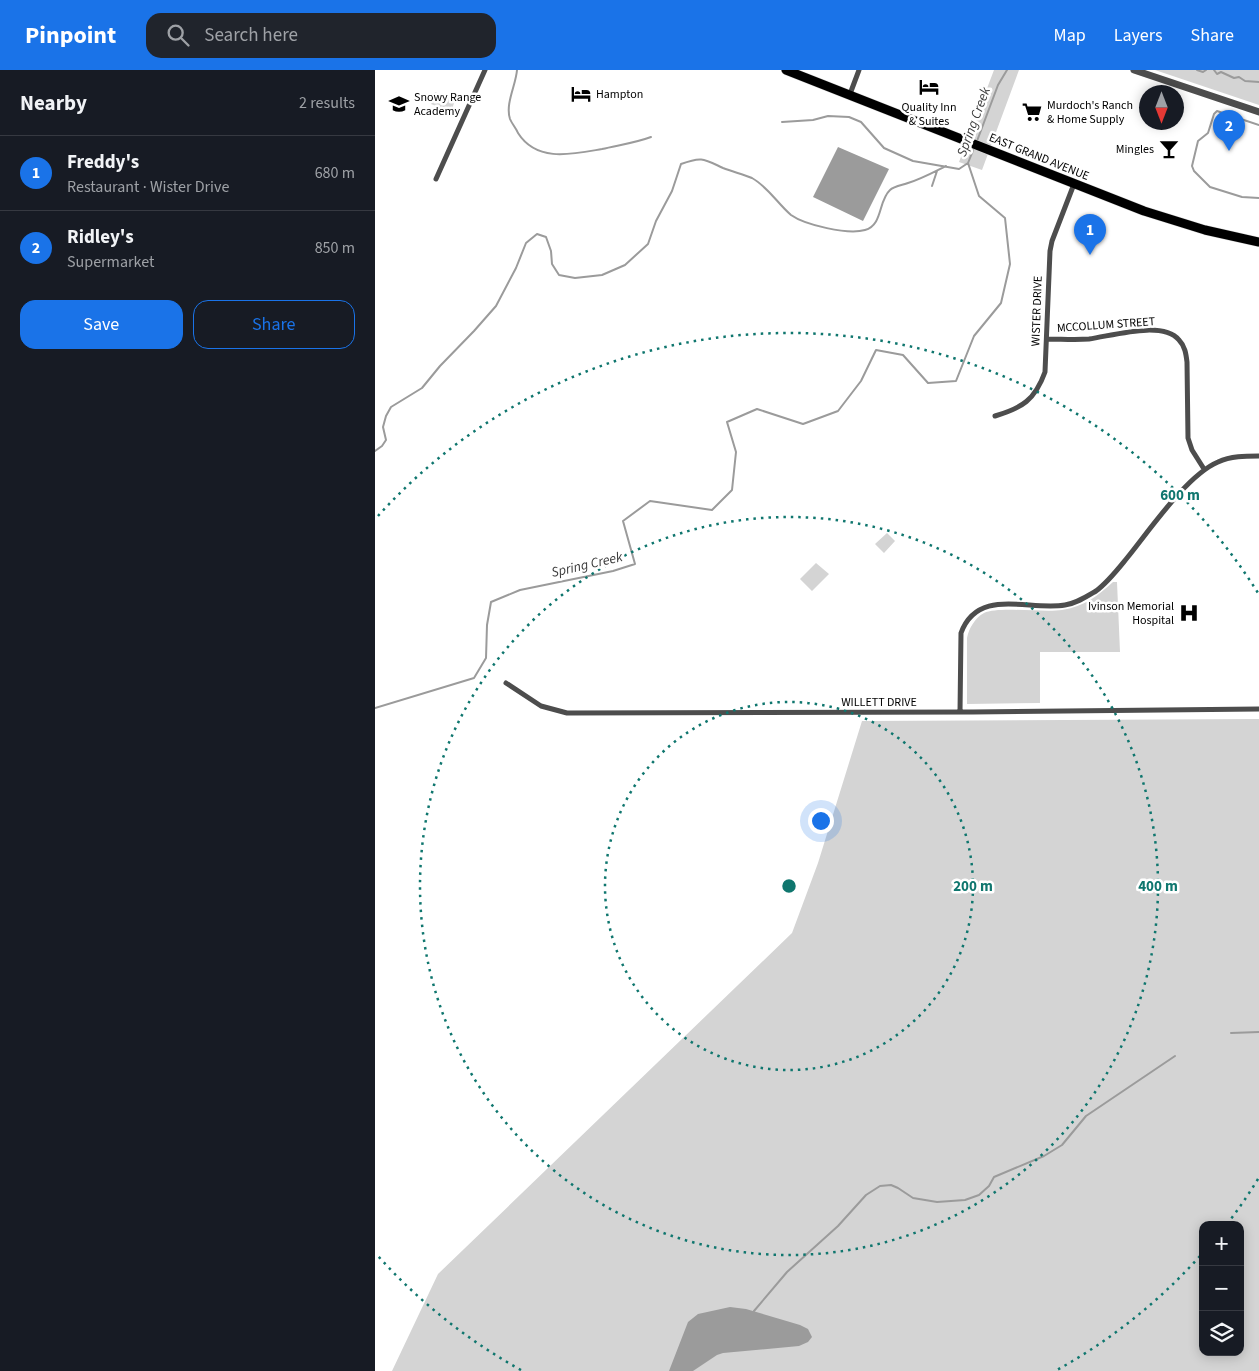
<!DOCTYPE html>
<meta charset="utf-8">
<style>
body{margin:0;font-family:"Source Sans 3",sans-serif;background:#20242c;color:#f1f3f6}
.controls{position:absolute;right:15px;bottom:15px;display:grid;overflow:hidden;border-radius:10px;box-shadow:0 2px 12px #0003}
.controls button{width:45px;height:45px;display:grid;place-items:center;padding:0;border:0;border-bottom:1px solid #363941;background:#171b24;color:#f1f3f6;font:25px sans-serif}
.compass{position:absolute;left:764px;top:15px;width:45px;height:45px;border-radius:50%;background:#171b24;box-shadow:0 2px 12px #0003;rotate:180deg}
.you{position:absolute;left:445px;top:750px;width:18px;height:18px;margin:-12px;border:4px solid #fff;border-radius:50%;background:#1a73e8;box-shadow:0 0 0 8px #1a73e833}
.badge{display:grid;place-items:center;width:32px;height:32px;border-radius:50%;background:#1a73e8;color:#fff;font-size:16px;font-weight:700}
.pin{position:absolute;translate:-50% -41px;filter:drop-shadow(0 1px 2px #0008)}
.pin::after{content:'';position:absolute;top:26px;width:18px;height:15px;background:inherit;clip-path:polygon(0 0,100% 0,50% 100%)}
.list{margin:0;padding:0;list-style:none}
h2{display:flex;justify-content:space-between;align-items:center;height:65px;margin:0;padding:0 20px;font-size:21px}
h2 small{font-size:16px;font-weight:400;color:#9ea1a6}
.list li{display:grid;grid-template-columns:32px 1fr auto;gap:15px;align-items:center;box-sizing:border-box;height:75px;padding:0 20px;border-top:1px solid #363941}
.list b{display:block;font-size:19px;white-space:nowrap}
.list p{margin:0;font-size:16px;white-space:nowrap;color:#9ea1a6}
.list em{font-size:16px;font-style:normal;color:#9ea1a6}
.actions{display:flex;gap:10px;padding:15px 20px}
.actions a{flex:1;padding:11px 0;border:1px solid #1a73e8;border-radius:15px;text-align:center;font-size:18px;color:#1a73e8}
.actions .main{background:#1a73e8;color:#fff}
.icon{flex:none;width:28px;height:28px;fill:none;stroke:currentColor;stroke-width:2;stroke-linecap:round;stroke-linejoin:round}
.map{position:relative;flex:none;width:884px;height:1301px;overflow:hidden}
header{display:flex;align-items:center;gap:30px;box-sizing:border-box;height:70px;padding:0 25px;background:#1a73e8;color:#fff}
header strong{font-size:24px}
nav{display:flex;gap:28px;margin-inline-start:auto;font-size:18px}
.search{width:350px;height:45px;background:#20242c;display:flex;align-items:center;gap:12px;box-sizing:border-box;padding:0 18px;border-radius:15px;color:#9ea1a6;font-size:19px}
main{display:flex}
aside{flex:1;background:#171b24}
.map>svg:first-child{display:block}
</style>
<header>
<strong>Pinpoint</strong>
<div class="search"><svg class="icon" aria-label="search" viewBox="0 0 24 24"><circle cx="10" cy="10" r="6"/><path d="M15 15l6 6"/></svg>Search here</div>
<nav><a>Map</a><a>Layers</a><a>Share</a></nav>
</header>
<main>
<aside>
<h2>Nearby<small>2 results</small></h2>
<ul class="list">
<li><span class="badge">1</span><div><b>Freddy's</b><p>Restaurant · Wister Drive</p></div><em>680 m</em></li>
<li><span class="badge">2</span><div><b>Ridley's</b><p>Supermarket</p></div><em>850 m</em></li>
</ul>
<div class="actions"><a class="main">Save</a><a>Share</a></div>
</aside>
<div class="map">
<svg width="884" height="1301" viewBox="0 0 884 1301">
<rect width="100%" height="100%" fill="#fff"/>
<path fill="#d4d4d4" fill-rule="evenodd" d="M619,0H644L607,100L584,92Z
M780,0H884V35Z
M60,22L80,30L76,42L56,34Z
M512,463L520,471L509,483L500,474Z
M441,493L454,504L437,521L425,509Z
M738,512H742L745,582H665V633L592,634V568C594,558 600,548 609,543C624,536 668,543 687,540C708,537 723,526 738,512Z
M884,649V1301H17L63,1204L417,863L443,793L487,651ZM828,1155H865V1282H828Z"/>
<path fill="#9b9b9b" d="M463,77L514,99L488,151L438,127Z
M355,1237L371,1239L425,1255L433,1259L437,1267L433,1272L424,1276L348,1283L342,1285L318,1301H294L313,1252L323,1244Z"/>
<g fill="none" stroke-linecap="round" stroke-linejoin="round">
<path stroke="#9b9b9b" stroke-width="2" d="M142,0C141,15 130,34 135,49C137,54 141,58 143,63C162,93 198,84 227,79C244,75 260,73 276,67
M822,0L828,2L831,0
M839,0L842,4L846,2L859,8L864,7L870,11L884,12
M407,52L438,50L453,46L474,47L486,52L509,78L538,91L584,99L593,93
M884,55L842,41L839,44L833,63L823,71L817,96L819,101L835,117L867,127L884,128
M602,71L623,15L632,0
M557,116L562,101
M0,381L7,376L11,370L8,357L11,346L16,337L47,318L65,296L99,261L121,236L141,198L151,173L162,164L171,167L176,181L177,194L184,205L200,208L227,205L250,195L273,174L281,151L297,121L306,94C327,86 329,89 348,98C358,102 368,104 377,108C393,117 403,134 416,145C430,155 473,165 490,160C508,155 503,131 515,120C519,116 528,115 533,113C546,109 559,102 571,96
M0,638L99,608L111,588L112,555L116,532L145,520L238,501L260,494L248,451L275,431L337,440L357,420L361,382L352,352L382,339L428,354L463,341L486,311L501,280L528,285L553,313L581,311L599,266L626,233L635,194L630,148L604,126L593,93L599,78
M856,963L884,962
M379,1241L412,1202L463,1156L491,1125L505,1116L516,1115L523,1118L538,1128L562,1132L590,1130L604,1125L614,1116L619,1107L669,1086L687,1075L711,1046L800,986"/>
<defs>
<path id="primary" d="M411,0L769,141L830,160L884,172"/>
</defs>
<use href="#primary" stroke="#dbdbdb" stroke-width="10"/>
<path stroke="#4d4d4d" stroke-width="5" d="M475,24L484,0
M61,109L110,0
M672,269C686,269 700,270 714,269C737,266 787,250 804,270C810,276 811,284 812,292L813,368L817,380L829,399
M620,346C647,338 660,330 670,302L675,181L677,171L699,114
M131,613L166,636L192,643L598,642L884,639
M585,642L586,563C603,517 653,541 690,535C702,533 711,527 721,521C733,512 743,499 752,488C774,461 812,405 843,392C856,386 870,386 884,386"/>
<path stroke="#4d4d4d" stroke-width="7" d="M759,0L884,42"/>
<use href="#primary" stroke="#000" stroke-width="9"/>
</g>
<g fill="none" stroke="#0f766e" stroke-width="2.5" stroke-dasharray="2.5 5">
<circle cx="414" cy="816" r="184"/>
<circle cx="414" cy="816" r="369"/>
<path d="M883 1109A553 553 0 0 1 853 1153M825 1186A553 553 0 0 1 682 1300M146 1300A553 553 0 0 1 3 1186M3 446A553 553 0 0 1 883 523"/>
</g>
<defs>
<symbol id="hotel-bare" viewBox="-9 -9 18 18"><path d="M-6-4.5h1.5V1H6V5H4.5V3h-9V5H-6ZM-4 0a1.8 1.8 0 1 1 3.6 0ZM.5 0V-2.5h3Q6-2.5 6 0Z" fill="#000" stroke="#fff" stroke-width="2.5" paint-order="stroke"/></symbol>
<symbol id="school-bare" viewBox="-9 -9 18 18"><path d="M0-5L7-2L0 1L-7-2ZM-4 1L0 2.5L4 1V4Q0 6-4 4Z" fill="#000" stroke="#fff" stroke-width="2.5" paint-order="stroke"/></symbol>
<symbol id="supermarket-bare" viewBox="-9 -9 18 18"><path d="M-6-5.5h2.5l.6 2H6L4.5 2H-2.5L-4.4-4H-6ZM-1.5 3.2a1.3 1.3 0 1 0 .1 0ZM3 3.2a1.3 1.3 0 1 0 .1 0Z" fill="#000" stroke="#fff" stroke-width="2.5" paint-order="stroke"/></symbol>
<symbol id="bar-bare" viewBox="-9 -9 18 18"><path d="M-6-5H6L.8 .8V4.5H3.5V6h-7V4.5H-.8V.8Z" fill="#000" stroke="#fff" stroke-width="2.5" paint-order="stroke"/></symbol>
<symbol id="hospital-bare" viewBox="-9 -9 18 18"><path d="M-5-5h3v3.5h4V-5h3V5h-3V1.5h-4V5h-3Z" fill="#000" stroke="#fff" stroke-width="2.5" paint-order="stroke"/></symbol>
</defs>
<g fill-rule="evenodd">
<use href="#hotel-bare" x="540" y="3" width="28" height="28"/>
<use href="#hotel-bare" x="192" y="10" width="28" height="28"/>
<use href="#school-bare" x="10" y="20" width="28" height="28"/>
<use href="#supermarket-bare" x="643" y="28" width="28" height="28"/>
<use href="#bar-bare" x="780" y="65" width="28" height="28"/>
<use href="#hospital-bare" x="800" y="529" width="28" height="28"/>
</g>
<g text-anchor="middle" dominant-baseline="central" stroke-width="5" stroke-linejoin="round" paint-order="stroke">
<g font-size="12" fill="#000" stroke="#fff" text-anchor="start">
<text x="221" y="24">Hampton</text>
<text x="39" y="27">Snowy Range<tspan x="39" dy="14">Academy</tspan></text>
<text x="672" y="35">Murdoch's Ranch<tspan x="672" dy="14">&amp; Home Supply</tspan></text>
<text x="554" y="37" text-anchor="middle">Quality Inn<tspan x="554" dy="14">&amp; Suites</tspan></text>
<text x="779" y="79" text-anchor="end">Mingles</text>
<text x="799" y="536" text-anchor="end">Ivinson Memorial<tspan x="799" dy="14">Hospital</tspan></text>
</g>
<g font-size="12" fill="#000" stroke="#fff">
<text transform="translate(664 87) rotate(22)">EAST GRAND AVENUE</text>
<text transform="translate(662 241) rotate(-88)">WISTER DRIVE</text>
<text transform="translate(731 255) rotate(-4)">MCCOLLUM STREET</text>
<text x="504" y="632">WILLETT DRIVE</text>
</g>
<g font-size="14" font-style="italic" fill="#3c3c3c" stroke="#fff">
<text transform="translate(599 52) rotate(-70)">Spring Creek</text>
<text transform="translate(212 495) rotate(-13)">Spring Creek</text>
</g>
</g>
<circle cx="414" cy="816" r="8" fill="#0f766e" stroke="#fff" stroke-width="2.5"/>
<g font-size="15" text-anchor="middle" font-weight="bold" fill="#0f766e" stroke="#fff" stroke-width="5" stroke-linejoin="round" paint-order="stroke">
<text x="805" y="430">600 m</text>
<text x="598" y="821">200 m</text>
<text x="783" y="821">400 m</text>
</g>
</svg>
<div class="controls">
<button>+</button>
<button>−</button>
<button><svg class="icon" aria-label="layers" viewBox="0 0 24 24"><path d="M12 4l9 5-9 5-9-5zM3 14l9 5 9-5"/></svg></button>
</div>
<svg class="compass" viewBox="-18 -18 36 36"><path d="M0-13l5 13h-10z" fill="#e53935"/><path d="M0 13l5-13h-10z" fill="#9ea1a6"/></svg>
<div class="you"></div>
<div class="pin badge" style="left:715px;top:185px">1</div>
<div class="pin badge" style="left:854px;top:81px">2</div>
</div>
</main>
